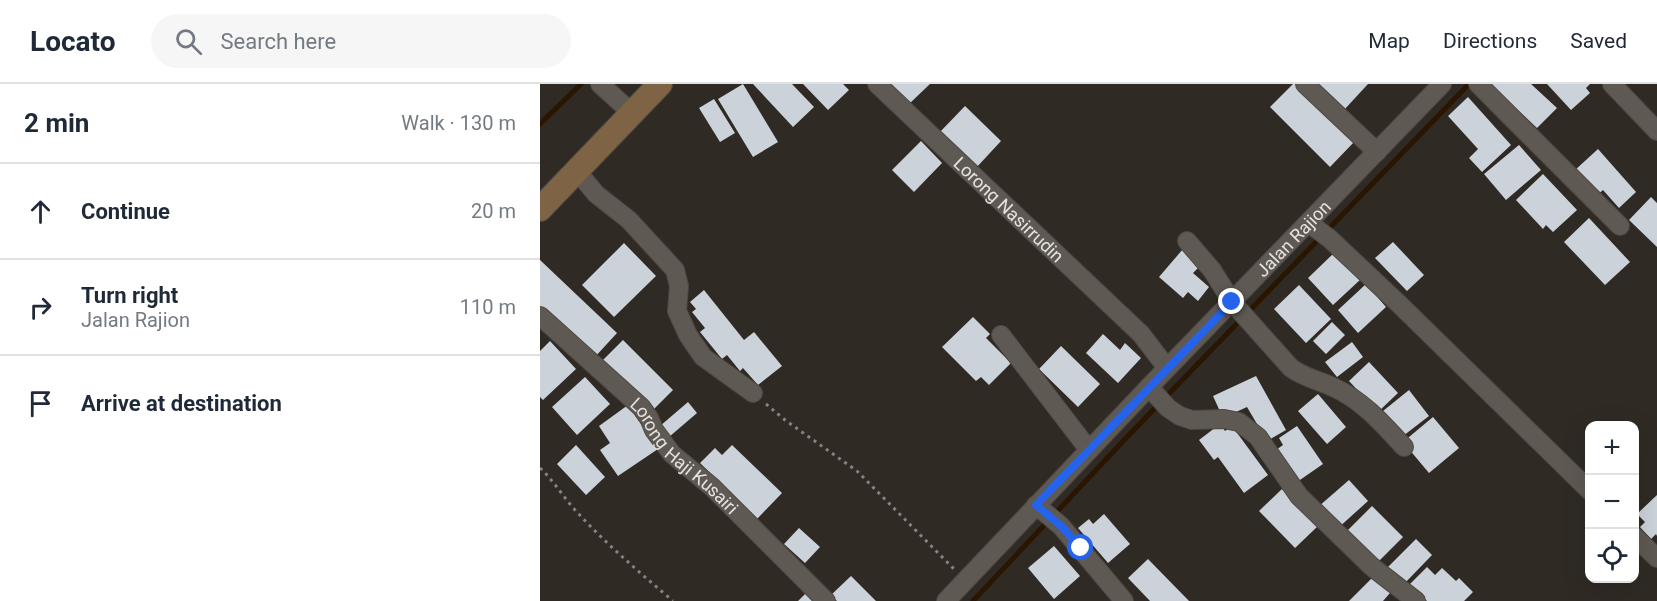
<!DOCTYPE html>
<meta charset="utf-8">
<style>
body{margin:0;font-family:Roboto,sans-serif;background:#f6f6f7;color:#1f2937}
.controls{position:absolute;right:18px;bottom:18px;display:grid;overflow:hidden;border-radius:12px;box-shadow:0 6px 24px #0002}
.controls button{width:54px;height:54px;display:grid;place-items:center;padding:0;border:0;border-bottom:2px solid #e0e1e3;background:#fff;color:#1f2937;font:30px sans-serif}
.stop{position:absolute;width:18px;height:18px;margin:-14px;border:4px solid #2563eb;border-radius:50%;background:#fff}
.stop.end{background:#2563eb;border-color:#fff;box-shadow:0 2px 6px #0008}
.list{margin:0;padding:0;list-style:none}
h2{display:flex;justify-content:space-between;align-items:center;height:78px;margin:0;padding:0 24px;font-size:26px}
h2 small{font-size:20px;font-weight:400;color:#747a83}
.list li{display:grid;grid-template-columns:39px 1fr auto;gap:18px;align-items:center;box-sizing:border-box;height:96px;padding:0 24px;border-top:2px solid #e0e1e3}
.list b{display:block;font-size:22px;white-space:nowrap}
.list p{margin:0;font-size:20px;white-space:nowrap;color:#747a83}
.list em{font-size:20px;font-style:normal;color:#747a83}
.icon{flex:none;width:33px;height:33px;fill:none;stroke:currentColor;stroke-width:2;stroke-linecap:round;stroke-linejoin:round}
.map{position:relative;flex:none;width:1117px;height:517px;overflow:hidden}
header{display:flex;align-items:center;gap:36px;box-sizing:border-box;height:84px;padding:0 30px;background:#fff;border-bottom:2px solid #e0e1e3}
header strong{font-size:28px}
nav{display:flex;gap:33px;margin-inline-start:auto;font-size:21px}
.search{width:420px;height:54px;background:#f6f6f7;display:flex;align-items:center;gap:15px;box-sizing:border-box;padding:0 21px;border-radius:33px;color:#747a83;font-size:22px}
main{display:flex}
aside{flex:1;background:#fff}
.map>svg:first-child{display:block}
</style>
<header>
<strong>Locato</strong>
<div class="search"><svg class="icon" aria-label="search" viewBox="0 0 24 24"><circle cx="10" cy="10" r="6"/><path d="M15 15l6 6"/></svg>Search here</div>
<nav><a>Map</a><a>Directions</a><a>Saved</a></nav>
</header>
<main>
<aside>
<h2>2 min<small>Walk · 130 m</small></h2>
<ul class="list">
<li><svg class="icon" aria-label="ahead" viewBox="0 0 24 24"><path d="M12 20V5M6 11l6-6 6 6"/></svg><div><b>Continue</b></div><em>20 m</em></li>
<li><svg class="icon" aria-label="right" viewBox="0 0 24 24"><path d="M7 20v-9h11M14 6l5 5-5 5"/></svg><div><b>Turn right</b><p>Jalan Rajion</p></div><em>110 m</em></li>
<li><svg class="icon" aria-label="arrive" viewBox="0 0 24 24"><path d="M6 21V4h12l-3 4 3 4H6"/></svg><div><b>Arrive at destination</b></div></li>
</ul>
</aside>
<div class="map">
<svg width="1117" height="517" viewBox="0 0 1117 517">
<rect width="100%" height="100%" fill="#2f2a24"/>
<g fill="none" stroke-linecap="round" stroke-linejoin="round">
<path stroke="#2a1500" stroke-width="5" d="M0,40L41,0
M433,517L587,353L929,0"/>
</g>
<path fill="#cbd2da" d="M203,0L238,58L213,73L178,15Z
M213,0H252L274,23L253,43Z
M263,0H303L309,6L288,26Z
M341,0H390L369,20Z
M753,0H759L815,57L790,83L730,23Z
M777,0H828L804,26Z
M950,0H991L1017,24L997,44Z
M1007,0H1050L1046,4L1050,9L1031,26Z
M928,13L971,61L942,88L929,74L938,65L908,32Z
M174,15L195,49L180,58L159,24Z
M425,22L461,57L436,84L399,49Z
M381,57L402,79L374,108L352,86Z
M979,61L1001,86L966,116L944,90Z
M1058,65L1096,108L1079,124L1063,106L1056,112L1034,87Z
M1003,90L1037,126L1013,148L1006,141L1003,145L976,116Z
M1111,113L1117,119V163L1089,136Z
M1049,134L1090,178L1065,201L1024,158Z
M853,158L884,191L867,207L835,174Z
M84,159L116,192L74,233L42,201Z
M643,165L661,181L653,189L669,203L658,217L648,208L643,214L619,193Z
M795,168L821,195L793,221L768,194Z
M0,176L77,249L54,274L0,224Z
M826,200L846,223L818,249L798,226Z
M759,201L791,235L766,259L734,225Z
M164,206L204,256L214,248L242,282L218,301L203,284L200,287L187,271L182,275L160,248L165,244L152,228L156,225L150,218Z
M433,233L450,250L446,254L471,279L449,301L441,293L436,297L402,263Z
M792,238L805,251L786,270L773,257Z
M563,250L580,266L585,259L601,274L578,299L546,269Z
M83,256L133,306L112,327L62,277Z
M10,257L36,285L3,316L0,313V267Z
M812,258L823,273L797,293L785,278Z
M521,262L560,300L538,323L499,285Z
M829,278L858,309L838,328L809,297Z
M716,292L746,346L727,357L707,323L683,334L673,312Z
M45,293L70,320L37,351L12,323Z
M869,306L889,332L863,352L843,327Z
M778,310L806,343L787,360L758,327Z
M148,318L157,329L129,353L120,342Z
M88,321L118,365L78,392L60,366L70,359L59,342Z
M893,333L919,364L889,389L863,358Z
M680,340L685,347L692,342L728,391L704,409L678,373L674,376L659,356Z
M757,342L783,380L757,398L736,366L743,361L739,354Z
M36,361L65,393L46,411L17,380Z
M192,361L242,409L217,435L160,379L175,364L182,371Z
M809,396L828,417L797,445L778,423Z
M742,405L778,442L755,464L719,427Z
M1117,411V452L1116,450L1111,455L1100,443L1105,438L1097,430Z
M832,422L863,453L836,480L805,449Z
M564,430L590,460L568,479L538,444L549,435L553,440Z
M259,444L280,463L265,479L244,460Z
M876,455L892,471L864,500L848,483Z
M514,462L540,492L514,515L488,484Z
M608,475L649,517H610L588,494Z
M887,483L895,491L902,484L916,497L919,494L933,508L924,517H887L870,500Z
M311,492L336,517H297L291,511Z
M833,493L850,509L843,517H809Z
M267,508L275,517H258Z"/>
<g fill="none" stroke-linecap="round" stroke-linejoin="round">
<defs>
<g id="minor">
<path d="M60,0L92,29"/>
<path id="s1" d="M337,0L601,250L627,284"/>
<path d="M765,0L837,68"/>
<path d="M938,0L1080,142"/>
<path d="M1072,0L1117,47"/>
<path d="M37,87L56,110L89,136L135,186L139,202L137,227L148,251L163,273L213,309"/>
<path d="M769,139L790,155L858,219L1050,407"/>
<path d="M647,157L672,186L692,218L751,284C765,294 778,296 793,303C822,316 843,340 864,363"/>
<path id="s2" d="M0,232L101,323L109,334L114,346L132,370L172,403L286,517"/>
<path d="M461,251L549,366"/>
<path d="M609,303L628,324L640,332L652,336L684,335L699,338L718,353L759,412L831,482L876,517"/>
<path d="M496,421L521,442L584,517"/>
<path d="M1094,452L1117,474"/>
<path id="s3" d="M406,517L609,303L902,0"/>
</g>
<path id="secondary" d="M0,125L120,0"/>
</defs>
<use href="#minor" stroke="#4d4844" stroke-width="20"/>
<use href="#secondary" stroke="#4d4844" stroke-width="26"/>
<path stroke="#87827e" stroke-width="3" stroke-dasharray="3 4.5" stroke-linecap="butt" d="M226,320L245,336L317,387L414,485
M0,384C14,397 23,413 36,427C66,460 99,488 133,517"/>
<use href="#minor" stroke="#5f5953" stroke-width="18"/>
<use href="#secondary" stroke="#7e6444" stroke-width="24"/>
</g>
<g fill="none" stroke-linecap="round" stroke-linejoin="round">
<path stroke="#2563eb" stroke-width="8" d="M541,464L521,442L496,421L692,218"/>
</g>
<g text-anchor="middle" dominant-baseline="central" stroke-width="6" stroke-linejoin="round" paint-order="stroke">
<g font-size="18" fill="#e6e2df" stroke="#2f2a24">
<text stroke="none"><textPath href="#s1" startOffset="182">Lorong Nasirrudin</textPath></text>
<text stroke="none"><textPath href="#s3" startOffset="502">Jalan Rajion</textPath></text>
<text stroke="none"><textPath href="#s2" startOffset="202">Lorong Haji Kusairi</textPath></text>
</g>
</g>
</svg>
<div class="controls">
<button>+</button>
<button>−</button>
<button><svg class="icon" aria-label="locate" viewBox="0 0 24 24"><circle cx="12" cy="12" r="6"/><path d="M12 2v4M12 18v4M2 12h4M18 12h4"/></svg></button>
</div>
<div class="stop" style="left:541px;top:464px"></div>
<div class="stop end" style="left:692px;top:218px"></div>
</div>
</main>
